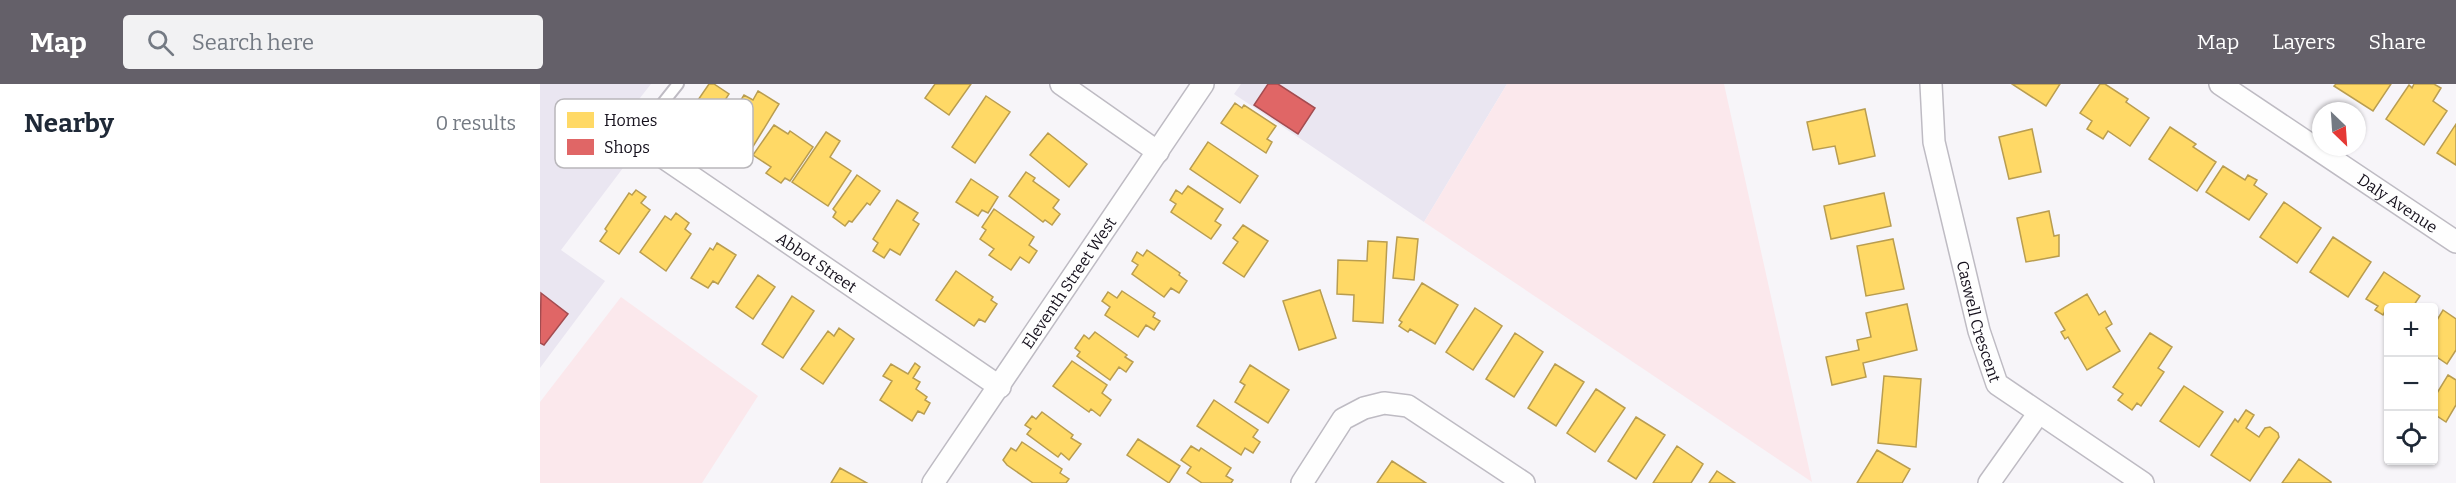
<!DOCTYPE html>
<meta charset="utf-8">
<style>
body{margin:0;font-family:Bitter,serif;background:#f2f2f3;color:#1f2937}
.controls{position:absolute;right:18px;bottom:18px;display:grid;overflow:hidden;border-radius:6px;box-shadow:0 2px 4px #0004}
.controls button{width:54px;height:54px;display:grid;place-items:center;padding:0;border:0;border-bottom:2px solid #e0e1e3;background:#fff;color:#1f2937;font:30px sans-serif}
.compass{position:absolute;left:1772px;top:18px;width:54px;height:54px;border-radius:50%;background:#fff;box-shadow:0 2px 4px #0004;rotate:155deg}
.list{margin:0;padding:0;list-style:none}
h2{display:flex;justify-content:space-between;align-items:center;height:78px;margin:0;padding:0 24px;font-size:26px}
h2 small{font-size:20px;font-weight:400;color:#747a83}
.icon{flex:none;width:33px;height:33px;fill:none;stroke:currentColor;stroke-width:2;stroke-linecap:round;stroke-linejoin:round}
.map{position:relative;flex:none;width:1916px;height:399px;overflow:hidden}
header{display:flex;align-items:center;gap:36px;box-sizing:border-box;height:84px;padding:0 30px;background:#646069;color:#fff}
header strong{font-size:28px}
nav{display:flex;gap:33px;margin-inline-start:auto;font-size:21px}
.search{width:420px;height:54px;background:#f2f2f3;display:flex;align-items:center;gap:15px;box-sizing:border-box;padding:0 21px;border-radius:6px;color:#747a83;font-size:22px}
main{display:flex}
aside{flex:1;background:#fff}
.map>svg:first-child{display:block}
</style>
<header>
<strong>Map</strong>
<div class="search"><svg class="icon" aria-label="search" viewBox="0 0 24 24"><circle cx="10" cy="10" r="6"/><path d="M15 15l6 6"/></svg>Search here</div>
<nav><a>Map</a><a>Layers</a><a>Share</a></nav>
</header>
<main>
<aside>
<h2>Nearby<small>0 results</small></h2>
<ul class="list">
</ul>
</aside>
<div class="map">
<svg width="1916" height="399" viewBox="0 0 1916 399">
<rect width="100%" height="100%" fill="#f7f5f9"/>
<path fill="#eae6f1" d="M0,0H111L63,61L86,80L21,166L65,197L0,284Z
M701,0H967L884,138L694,10Z"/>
<path fill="#fbe8ec" d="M967,0H1184L1272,398L884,138Z
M81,213L218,312L162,399H0V318Z"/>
<path fill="#ffd966" stroke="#b99d50" stroke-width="1.5" d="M169,0H174L189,10L166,45L147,32Z
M395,0H431L409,31L385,14Z
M1472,0H1520L1506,22Z
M1560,0H1565L1588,15L1586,18L1609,34L1590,62L1568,47L1563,55L1547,45L1552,37L1540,29Z
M1796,0H1851L1833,27L1794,2Z
M1874,0H1894L1901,4L1893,17L1907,27L1884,61L1846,35L1869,1L1872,4Z
M218,7L239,20L206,74L185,61L194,47L188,43L190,39L188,37L204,11L213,16Z
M446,12L470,28L435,79L412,63Z
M695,19L702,24L704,21L736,42L727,55L732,58L726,69L681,39Z
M1325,25L1335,72L1299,80L1295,62L1273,66L1267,38Z
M1916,40V81L1897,69Z
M234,41L248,50L250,47L273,63L250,97L245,94L241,99L226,89L231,83L213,71Z
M1630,43L1656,60L1653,63L1676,78L1657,107L1609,75Z
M1492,45L1501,88L1469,95L1459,53Z
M286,48L300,57L290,73L311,87L288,122L252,98Z
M508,49L547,80L529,103L490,71Z
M668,58L718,92L700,119L650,85Z
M1683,82L1705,96L1708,91L1717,96L1714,101L1727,110L1709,136L1666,108Z
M486,88L495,94L493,97L519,116L513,124L520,130L512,141L505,136L503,138L469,112Z
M317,91L340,107L330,121L327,119L312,138L309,137L305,142L293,133L296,128L293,125Z
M431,95L458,113L448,129L442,126L438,132L416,118Z
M648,102L683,125L675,137L681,141L671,155L631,128L636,120L630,116L636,106L642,110Z
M96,106L106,113L101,119L110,126L79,170L60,157L67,147L65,145L89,109L92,111Z
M1344,109L1351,142L1291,155L1284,122Z
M357,116L378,129L373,136L379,140L360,171L350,165L344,174L333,167L338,159L333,155Z
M1744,118L1781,144L1757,179L1720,153Z
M454,125L494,153L489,161L497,167L489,179L480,173L471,186L449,171L454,165L440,155L446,146L442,143Z
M1509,127L1514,152L1519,151V172L1486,178L1477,134Z
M136,129L149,139L145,145L151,150L126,187L100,168L125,132L131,136Z
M703,141L728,157L704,193L683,179L698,158L693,154Z
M857,153L878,155L874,196L853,194Z
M1793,153L1831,178L1808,213L1770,188Z
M1353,155L1364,205L1326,212L1317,162Z
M828,157L847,158L843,239L813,237L814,211L797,210L798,176L827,177Z
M177,159L196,171L178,200L173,197L168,204L151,194L170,164L173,166Z
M607,166L640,189L639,191L647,197L639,209L631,204L624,213L592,190L598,181L592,177L597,168L603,172Z
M416,187L453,213L451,216L457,220L445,238L439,235L434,242L396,216Z
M1844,188L1880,212L1872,224H1848V229L1845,227L1843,231L1835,226L1838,222L1826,215Z
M218,191L235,203L213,235L196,223Z
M882,199L918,221L895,260L870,245L868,248L859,242L862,238L859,236Z
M780,206L796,254L759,266L743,217Z
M582,207L615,229L613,233L620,237L614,246L606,241L598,253L565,231L570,223L562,217L568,208L577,214Z
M1547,210L1559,231L1565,227L1572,240L1566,244L1580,267L1547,286L1528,253L1525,255L1521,248L1525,246L1515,229Z
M252,212L274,227L243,274L222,260Z
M1367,220L1377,266L1323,279L1326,293L1292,301L1286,273L1319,266L1317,256L1331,253L1326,229Z
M935,224L962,242L933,286L906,268Z
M1903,226L1916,235V266L1907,280L1894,271V241Z
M299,244L314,255L283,300L261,285L288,247L294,252Z
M555,248L587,271L585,273L593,278L586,288L579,283L570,296L537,272L540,268L535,264L544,251L549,255Z
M975,249L1003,268L974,313L946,295Z
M1610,249L1632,263L1618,284L1624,288L1601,322L1597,319L1592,326L1578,316L1583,310L1573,303Z
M532,277L567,301L562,309L571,316L560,332L551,325L549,328L513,302Z
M375,279L380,283L373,294L380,298L376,305L387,313L385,316L390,319L384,330L378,327L372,337L340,316L352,297L343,292L351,280L368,290Z
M1015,280L1044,298L1016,342L988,324Z
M710,281L749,306L728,339L695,318L705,301L700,298Z
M1908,291L1916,296V321L1906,338L1894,330V314Z
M1344,292L1381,295L1376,363L1338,359Z
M1644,302L1683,328L1659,363L1620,337Z
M1056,305L1085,324L1055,368L1027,349Z
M674,316L718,346L713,353L720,358L713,369L705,364L701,371L657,342Z
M1706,326L1714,331L1706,344L1719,353L1725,344L1730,343L1738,349L1739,353L1710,397L1671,371L1695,335L1698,338Z
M502,328L533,351L531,354L541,360L529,376L521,369L518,373L487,350L491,345L485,341L492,332L496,335Z
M1096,333L1125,351L1096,395L1068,377Z
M598,355L640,382L629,399L587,371Z
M482,358L522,385L520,389L529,395L526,399H493L467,381L463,376L471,364L476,367Z
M651,362L659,367L661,364L691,384L686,392L693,396L691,399H662L647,389L651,383L641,376Z
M1137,362L1163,380L1160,385L1151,399H1113Z
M1337,366L1370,385L1362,399H1317Z
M1759,375L1791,398V399H1742Z
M852,377L886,399H837Z
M300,384L327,399H291Z
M1177,387L1195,399H1169Z"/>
<path fill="#e06666" stroke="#a34c50" stroke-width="1.5" d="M728,0H738L775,24L758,50L714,21Z
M1,209L28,230L4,261L0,259Z"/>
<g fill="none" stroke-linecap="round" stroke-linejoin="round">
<defs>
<path id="lane" d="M95,54L138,0"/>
<g id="street">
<path d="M521,0L618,68"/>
<path id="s1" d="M1391,0L1394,58L1439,247L1457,300L1603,399"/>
<path id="s2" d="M1680,0L1916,158"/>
<path id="s3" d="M95,54L460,303"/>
<path id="s4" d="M393,399L663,0"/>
<path d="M762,399L803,335L824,324L844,319L868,322L984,399"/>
<path d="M1449,399L1498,330"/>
</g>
</defs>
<use href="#lane" stroke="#bebbc3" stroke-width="14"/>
<use href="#street" stroke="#bebbc3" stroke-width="24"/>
<use href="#lane" stroke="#fefefe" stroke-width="10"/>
<use href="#street" stroke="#fefefe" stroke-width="21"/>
</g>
<g text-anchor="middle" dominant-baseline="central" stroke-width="6" stroke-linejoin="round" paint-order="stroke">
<g font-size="16" fill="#15101c" stroke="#fff">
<text stroke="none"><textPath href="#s2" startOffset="214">Daly Avenue</textPath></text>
<text stroke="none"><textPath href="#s3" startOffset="220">Abbot Street</textPath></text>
<text stroke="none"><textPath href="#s4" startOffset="242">Eleventh Street West</textPath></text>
<text stroke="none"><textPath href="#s1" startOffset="243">Caswell Crescent</textPath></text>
</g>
</g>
<rect x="15" y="15" width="198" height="69" rx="9" fill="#fff" stroke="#b9b7bb" stroke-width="1.5"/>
<rect x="27" y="28" width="27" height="16" fill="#ffd966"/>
<rect x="27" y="55" width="27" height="16" fill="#e06666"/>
<g font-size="16" fill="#15101c">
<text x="64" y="42">Homes</text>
<text x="64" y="69">Shops</text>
</g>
</svg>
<div class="controls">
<button>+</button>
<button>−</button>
<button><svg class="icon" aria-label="locate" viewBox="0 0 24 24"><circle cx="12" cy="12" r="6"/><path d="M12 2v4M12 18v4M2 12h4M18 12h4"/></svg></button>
</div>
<svg class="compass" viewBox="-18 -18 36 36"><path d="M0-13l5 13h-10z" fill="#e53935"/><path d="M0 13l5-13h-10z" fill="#747a83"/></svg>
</div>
</main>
